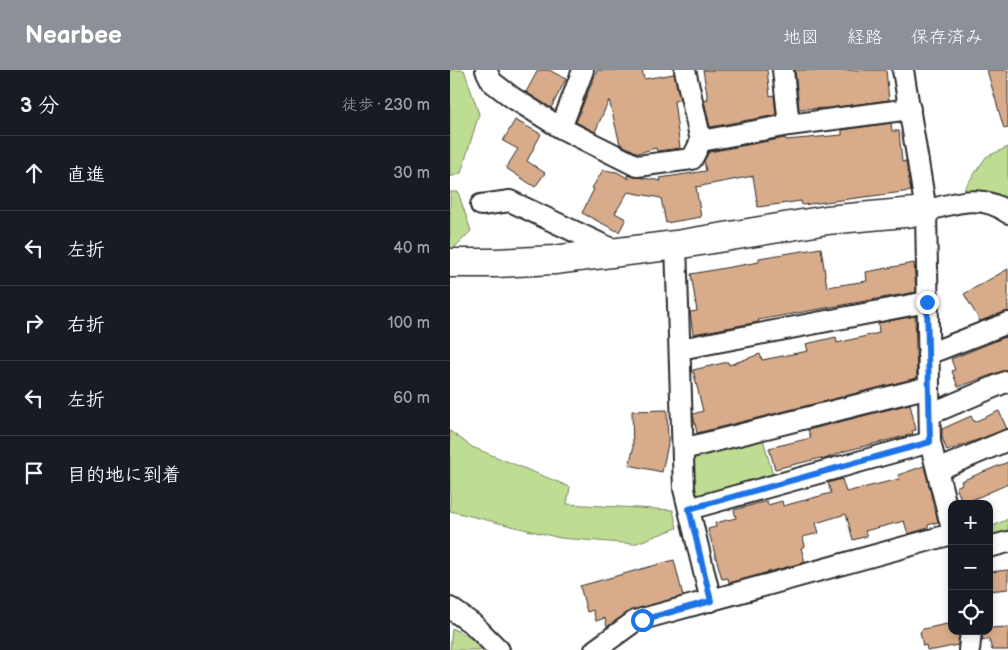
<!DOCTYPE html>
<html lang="ja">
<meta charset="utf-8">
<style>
body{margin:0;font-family:"Balsamiq Sans","Klee One",sans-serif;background:#242831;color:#f1f3f6}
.controls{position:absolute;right:15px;bottom:15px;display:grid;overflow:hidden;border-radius:10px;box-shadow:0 2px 8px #0003}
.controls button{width:45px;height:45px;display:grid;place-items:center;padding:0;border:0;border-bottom:1px solid #363941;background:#171b24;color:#f1f3f6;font:25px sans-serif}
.stop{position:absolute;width:15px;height:15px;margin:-11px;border:4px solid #1a73e8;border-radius:50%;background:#fff}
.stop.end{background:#1a73e8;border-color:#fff;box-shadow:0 1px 5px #0008}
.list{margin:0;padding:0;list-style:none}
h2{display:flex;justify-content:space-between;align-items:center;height:65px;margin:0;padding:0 20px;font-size:21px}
h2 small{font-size:16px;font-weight:400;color:#9ea1a6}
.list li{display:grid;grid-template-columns:32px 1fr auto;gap:15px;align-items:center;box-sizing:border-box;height:75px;padding:0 20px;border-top:1px solid #363941}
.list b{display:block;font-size:19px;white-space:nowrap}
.list em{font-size:16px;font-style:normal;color:#9ea1a6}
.icon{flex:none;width:28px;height:28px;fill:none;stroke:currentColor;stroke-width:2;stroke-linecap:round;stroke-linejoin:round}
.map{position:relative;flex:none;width:558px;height:580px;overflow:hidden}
header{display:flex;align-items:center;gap:30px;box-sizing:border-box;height:70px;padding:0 25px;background:#8c9099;color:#fff}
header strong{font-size:24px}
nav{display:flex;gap:28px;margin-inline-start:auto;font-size:18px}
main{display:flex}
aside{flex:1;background:#171b24}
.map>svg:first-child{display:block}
</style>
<header>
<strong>Nearbee</strong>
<nav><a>地図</a><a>経路</a><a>保存済み</a></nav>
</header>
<main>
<aside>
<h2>3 分<small>徒歩 · 230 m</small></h2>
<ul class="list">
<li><svg class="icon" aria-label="ahead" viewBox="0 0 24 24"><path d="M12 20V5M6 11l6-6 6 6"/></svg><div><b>直進</b></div><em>30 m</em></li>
<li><svg class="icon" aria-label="left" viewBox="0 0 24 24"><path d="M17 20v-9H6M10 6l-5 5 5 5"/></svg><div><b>左折</b></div><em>40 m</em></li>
<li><svg class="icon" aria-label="right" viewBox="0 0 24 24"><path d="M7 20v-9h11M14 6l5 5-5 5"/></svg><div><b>右折</b></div><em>100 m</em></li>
<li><svg class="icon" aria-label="left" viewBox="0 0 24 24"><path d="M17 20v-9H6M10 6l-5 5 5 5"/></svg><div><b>左折</b></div><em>60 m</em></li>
<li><svg class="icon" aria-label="arrive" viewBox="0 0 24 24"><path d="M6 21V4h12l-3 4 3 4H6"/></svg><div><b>目的地に到着</b></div></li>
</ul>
</aside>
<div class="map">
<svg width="558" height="580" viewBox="0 0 558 580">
<rect width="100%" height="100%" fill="#fff"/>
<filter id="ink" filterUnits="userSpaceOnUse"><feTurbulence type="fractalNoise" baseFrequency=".02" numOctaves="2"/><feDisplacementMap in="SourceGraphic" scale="10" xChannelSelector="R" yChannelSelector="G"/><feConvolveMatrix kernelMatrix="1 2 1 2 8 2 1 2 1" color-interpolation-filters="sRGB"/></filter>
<g filter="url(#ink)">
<path fill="#bfdc93" stroke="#75845f" d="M0,0H14L29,44L11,103L0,107Z
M558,77V135L546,127L514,119L536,87Z
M0,122H8L21,161L0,182Z
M0,361L22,377L120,417L117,434L223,440L227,458L184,474L110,468L0,441Z
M312,365L323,406L245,428L240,384Z
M558,449V465L539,471V458Z
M2,558L22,569L34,580H0Z"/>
<path fill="#d8ac8a" stroke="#2b2b2b" d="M88,0H99L116,9L101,38L76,22Z
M147,0H192L194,9L224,4L230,30L224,31L230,78L207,81L206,78L188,83L170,74L159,30L145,62L126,52Z
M253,0H317L320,26L324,25L326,45L260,57L254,31L258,30Z
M345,0H436L439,30L379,38L349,39Z
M537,0H558V58L554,59Z
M65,50L91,64L77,91L95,103L85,117L56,98L68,79L53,71Z
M441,53L442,61H449L452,92L456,91L461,121L352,135L351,131L308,137L303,106L246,117L251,147L216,153L211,128L178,122L165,143L176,149L169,162L132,143L144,119L142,118L153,100L167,102L179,109L177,105L211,111L210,108L256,101L254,91L259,82L335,68L336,70L392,65V60Z
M371,178L377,217L417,211L416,202L464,193L466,222L308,250L309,252L243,264L240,242L247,241L241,204L309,192V188Z
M558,199V241L530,251L514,224Z
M465,246L467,308L247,363L243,344L253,341L243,300L278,292L279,295L310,284L312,290L358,281L356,274L386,267L387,273L429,263L428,253Z
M558,266V299L508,317L502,301L505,300L501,289Z
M460,334L466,360L462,361L463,364L395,381L372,390L371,388L325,399L319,378L361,368L358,360Z
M217,340L218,374L212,402L179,395L183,380L182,341Z
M549,341L557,359L497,381L492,367V359L521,346L524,352Z
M558,392V414L513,434L506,417L512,414L511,411Z
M474,396L488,452L478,455V458L458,464L454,451L415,461L417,466L403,470L396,444L366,453L369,463L353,467L355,476L351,478L355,492L279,513L278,508L272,509L258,459L266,457L265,453L286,448L284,440L317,431L318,435L332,431L333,436L381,423L378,413L392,409L396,422L449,409L448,405Z
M224,490L233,526L182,540L157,557L155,548L146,551L143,540L137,542L130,516Z
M558,500V519L539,521V502Z
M502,553V561H509L508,575L484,580H477L476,575L473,576L470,562L473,559Z
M558,557V580H542L539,569L532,571L533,561H539V558Z"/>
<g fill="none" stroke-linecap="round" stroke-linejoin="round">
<defs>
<path id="street" d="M36,0L42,12L63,28L111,58L187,96L242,89L251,71L235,0
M333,0L339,55
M453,0L476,141L480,372L502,459
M111,58L133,0
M251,71L339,55L460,39
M31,135L60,131L168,182
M476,141C504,133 533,123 558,143
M226,175L234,419L261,531
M230,279L477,232
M478,284L558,253
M480,344L558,311
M233,379L479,317
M487,400L558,370
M239,439L480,372
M539,477L558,472
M0,538L24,555L49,580
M145,580L185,551L502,464
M519,580L521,561"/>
<path id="secondary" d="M0,193H47L104,190L226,175L377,150L476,141"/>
</defs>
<use href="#street" stroke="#2b2b2b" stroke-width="24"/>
<use href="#secondary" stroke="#2b2b2b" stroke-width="31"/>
<use href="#street" stroke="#fff" stroke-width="20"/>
<use href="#secondary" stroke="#fff" stroke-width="28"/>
</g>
</g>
<g fill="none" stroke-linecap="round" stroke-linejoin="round" filter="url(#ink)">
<path stroke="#1a73e8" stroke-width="6" d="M192,550L261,531L239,439L480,372L477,232"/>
</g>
</svg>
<div class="controls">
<button>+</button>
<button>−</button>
<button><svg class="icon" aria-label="locate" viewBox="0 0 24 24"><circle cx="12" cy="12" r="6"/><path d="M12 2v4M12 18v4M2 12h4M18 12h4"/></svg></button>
</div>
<div class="stop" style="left:192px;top:550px"></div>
<div class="stop end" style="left:477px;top:232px"></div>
</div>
</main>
